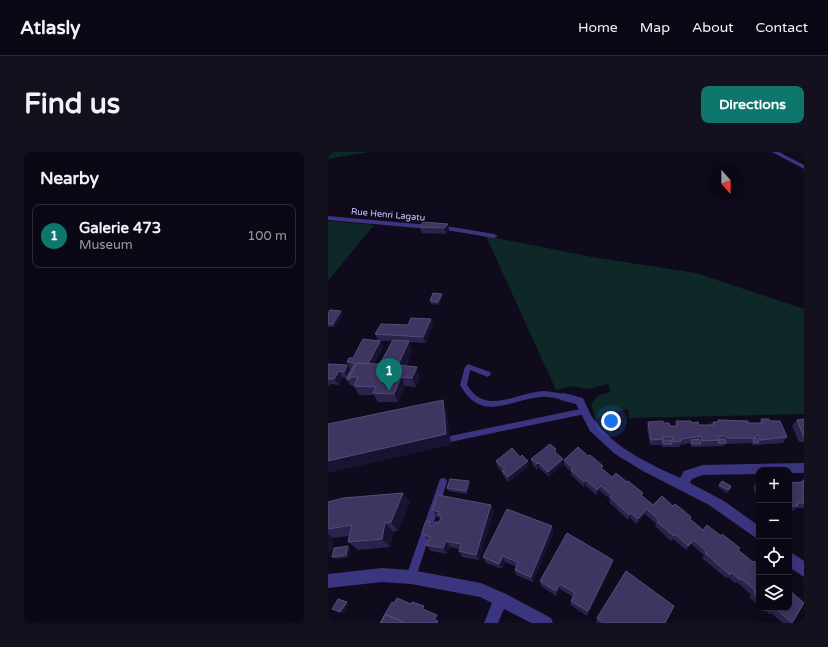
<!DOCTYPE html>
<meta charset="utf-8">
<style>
body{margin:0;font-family:"Varela Round",sans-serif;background:#14111f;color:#f1f3f6}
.controls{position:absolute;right:12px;bottom:12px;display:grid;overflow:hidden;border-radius:8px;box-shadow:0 2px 10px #0003}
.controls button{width:36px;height:36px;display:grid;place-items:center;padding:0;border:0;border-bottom:1px solid #2b2935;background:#0b0816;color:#f1f3f6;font:20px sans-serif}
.compass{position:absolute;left:380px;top:12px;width:36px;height:36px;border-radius:50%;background:#0b0816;box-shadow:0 2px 10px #0003;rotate:159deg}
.you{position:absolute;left:283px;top:269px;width:14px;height:14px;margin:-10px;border:3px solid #fff;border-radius:50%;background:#1a73e8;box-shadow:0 0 0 6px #1a73e833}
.badge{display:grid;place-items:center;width:26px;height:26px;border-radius:50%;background:#0f766e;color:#fff;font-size:13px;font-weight:700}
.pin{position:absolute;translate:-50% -33px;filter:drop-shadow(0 1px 2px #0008)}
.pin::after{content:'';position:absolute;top:21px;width:14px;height:12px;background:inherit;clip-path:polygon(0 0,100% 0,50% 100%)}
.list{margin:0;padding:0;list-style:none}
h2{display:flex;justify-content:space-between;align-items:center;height:52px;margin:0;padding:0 16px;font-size:17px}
h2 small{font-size:13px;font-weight:400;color:#9a9aa1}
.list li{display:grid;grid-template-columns:26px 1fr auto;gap:12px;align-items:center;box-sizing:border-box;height:64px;margin:0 8px 8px;padding:0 8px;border:1px solid #2b2935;border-radius:8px}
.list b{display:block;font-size:15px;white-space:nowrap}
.list p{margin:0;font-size:13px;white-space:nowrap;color:#9a9aa1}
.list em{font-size:13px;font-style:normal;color:#9a9aa1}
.icon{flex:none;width:22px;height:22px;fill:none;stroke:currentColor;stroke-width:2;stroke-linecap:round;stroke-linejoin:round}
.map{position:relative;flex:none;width:476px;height:471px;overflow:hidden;border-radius:8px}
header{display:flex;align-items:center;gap:24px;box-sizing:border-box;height:56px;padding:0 20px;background:#0b0816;border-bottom:1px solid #2b2935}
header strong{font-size:19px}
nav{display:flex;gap:22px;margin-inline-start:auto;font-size:14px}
.intro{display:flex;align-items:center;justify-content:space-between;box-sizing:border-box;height:96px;padding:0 24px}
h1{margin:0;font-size:28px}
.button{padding:10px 18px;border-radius:8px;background:#0f766e;color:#fff;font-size:14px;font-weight:700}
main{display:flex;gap:24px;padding:0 24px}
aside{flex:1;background:#0b0816;border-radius:8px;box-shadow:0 2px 10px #0003}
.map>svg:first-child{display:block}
</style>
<header>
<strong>Atlasly</strong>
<nav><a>Home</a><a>Map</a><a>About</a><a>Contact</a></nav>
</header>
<div class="intro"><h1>Find us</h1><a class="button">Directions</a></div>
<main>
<aside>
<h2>Nearby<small></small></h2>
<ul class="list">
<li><span class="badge">1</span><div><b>Galerie 473</b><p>Museum</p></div><em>100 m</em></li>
</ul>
</aside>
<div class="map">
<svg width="476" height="471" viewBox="0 0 476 471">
<rect width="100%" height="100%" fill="#0f0b1d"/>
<path fill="#0e2727" d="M0,0H41L0,7Z
M0,69L46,73L0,129Z
M158,84L264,105L368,121L476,157V262L301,266L300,257L267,266L263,252L270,244L283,239L280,232L260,237L245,234L228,238Z"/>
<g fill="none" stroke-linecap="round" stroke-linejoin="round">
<path fill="#3a357e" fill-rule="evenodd" d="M140,212L162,220L163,222L160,225L142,218L139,233C158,264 187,241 215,239C221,239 229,241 236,242L239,243L240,245L239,247L236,248C229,247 221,244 214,245C182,247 154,272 132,233L137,215Z
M257,256L260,257L261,259L260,261L257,262L122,290L119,289L118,287L119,285L122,284Z
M115,326L118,327L119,330L88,425L86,428L83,430L80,428L78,425L111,330L112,327Z"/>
<path fill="#3a357e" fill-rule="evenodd" d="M444,0H451L476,13V17Z
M0,64L124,75L166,82L170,84L166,86L124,79L0,68Z
M236,241L255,246C259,254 262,263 268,270C288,297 322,312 352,326L356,319L375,313L476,311V321H461V318H431V322L375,323L364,327L362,331L396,349L431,374V388L381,353L315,319L287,302L262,279L248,252L232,248L231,245L232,242Z
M461,399L476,409V425L461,415Z
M54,416L83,418L153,431L178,442L223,466L225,471H203L176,457L170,471H156L164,451L152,445L83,432L54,430L0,436V422Z"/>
</g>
<path fill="#2c234c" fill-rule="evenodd" d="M120,72L121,78L118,82L94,81L92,75Z
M114,142V145L111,153L103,152L102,149Z
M0,161L15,162L7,175H0Z
M103,167L105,173L98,191L81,190L84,198L78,214L92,224L88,235L77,234L70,250H50L46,243H31L26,234L22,233L18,227L19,226H15L11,233L2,232L0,235V212L19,213L23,219L24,217H22L19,210L50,188L47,182ZM52,189H64L52,212H46L55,195Z
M433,267L442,269L459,285L455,291L429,293H424V291L397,292L396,294L363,295L362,291L352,293L351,295H334V293H322L319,275L320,270L335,271L342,274H347L348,269L364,271L371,273H381L383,271H385V270H389L390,268L420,271H431Z
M476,267V290H471L464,274L469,268Z
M228,297V301L235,307V312L221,325L211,316L209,318L204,312L203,307Z
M260,304L275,314L274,317L284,325L299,330L315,341L314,344L325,353L362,368L375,378L410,398L424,410L431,414V454L421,445L423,443L409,430L407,431L400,425L398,426L374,406L376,403L363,392L358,398L345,387L343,389L327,374L328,372L317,362L309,372L302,366L300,368L281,350L282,347L272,339L268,343L257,333L256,335L243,323V320L236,313V308Z
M168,309L201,314L181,330L176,325L174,320L169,314Z
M475,328H476V356H468L465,359H461V331L472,330Z
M394,329L403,334L399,341L390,335Z
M429,329H431V353L425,335Z
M142,332L139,342L120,339L119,336Z
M75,341L82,350L70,379L65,380L62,395L30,398L20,390L22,384L5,386L4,399L0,400V350Z
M163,353L166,360L151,408L134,405L131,399V397L122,395L119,402L103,399L98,393L100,389L96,383L102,370L105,373H106L111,370L112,367V366L108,365L104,358Z
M224,374L225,381L205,430L188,423L187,418L188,415L177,410L174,417L158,411L155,405Z
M20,394L22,396L21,405L7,407L4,405Z
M284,413L259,464L243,453V449L245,445L232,437L228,444L213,434L212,429Z
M434,456H461L464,471H455L443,461L441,462Z
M269,466L337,471H268V470Z"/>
<path fill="#191231" d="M120,72L121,78L118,82L116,76Z
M114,142V145L111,153L110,150Z
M13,159L15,162L7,175L5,172Z
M103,167L105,173L98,191L95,185Z
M52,189L55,195L42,221L39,214Z
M81,189L84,198L74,222L70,213Z
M19,213L23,220L20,226L16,220Z
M89,215L92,224L88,235L84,226Z
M11,219L15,226L11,233L6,227Z
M73,225L77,234L70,250L66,242Z
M115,248L119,260L123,293L0,321V309Z
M235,307V312L221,325L220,320Z
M200,309L201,314L181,330L180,325Z
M211,311V316L209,318V312Z
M258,328L257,333L256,335V330Z
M141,329L142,332L139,342L138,339Z
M273,334L272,339L268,343L269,338Z
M75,341L82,350L70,379L63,370Z
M163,353L166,360L151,408L148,403Z
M319,357L317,362L309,372L310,367Z
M303,361L302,366L300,368L301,363Z
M57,371L65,380L62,395L54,387Z
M224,374L225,381L205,430L203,425Z
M0,382L5,386L4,399L0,400Z
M118,389L122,395L119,402L115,396Z
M20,394L22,396L21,405L18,403Z
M175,404L177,410L174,417L171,412Z
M285,408L284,413L259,464L260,459Z
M232,432V437L228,444V439Z
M19,450L21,452L15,462L12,460Z
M109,463L110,464L108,469L106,468Z"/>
<path fill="#3e3560" stroke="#554c79" d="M95,70L120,72L116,76L92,75Z
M105,141L114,142L110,150L102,149Z
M2,158L13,159L5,172H0V161Z
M83,166L103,167L95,185L47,182L53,172L80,173Z
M35,187L52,189L40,212L29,211L21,225L23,227H18L27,211L19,210L21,206H25Z
M65,188L81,189L70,213L89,215L84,226L73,225L66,242L45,241L48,235L26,234L30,225H21L29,211L52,212Z
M0,212L19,213L16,220L11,219L6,227H0Z
M115,248L118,282L0,309V272Z
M433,267H441L442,269H452L459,285L432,288L431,283L427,284V286H399L398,284H390L391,288L374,289L373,284L353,287V289L345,290L344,285H335L336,287L323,288L320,270L335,269V271H341L342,274H350L348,269H363L364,271L370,270L371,273H386L385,270H391L390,268L420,269V271H435Z
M476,267V285L469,268Z
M427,286H429L431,290L426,291L425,288Z
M371,287L373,292H364L363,288Z
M391,287H397L398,291H390L391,288Z
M335,288H343L344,292H335Z
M222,292L228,297L226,299L235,307L220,320L211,311L209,312L203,307Z
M250,295L260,304L262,303L275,314L273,316L284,325L288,321L299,330L300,329L315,341L313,343L325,353L334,344L345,354L347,352L355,358L363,365L362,367L375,378L379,373L393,384L394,382L412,396L410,398L425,410L426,409L431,414V446L426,442L427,439L413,426L412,428L403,420L402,423L377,401L379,400L366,388L360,394L347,382L346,384L329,370L331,368L319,357L310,367L303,361L301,363L282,345L284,343L273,334L269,338L258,328L256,330L243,318L245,316L236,308Z
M184,296L192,305L194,303L200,309L180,325L174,319L177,318L168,309Z
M122,327L141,329L138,339L119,336Z
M475,328H476V351H469L470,354H461V331L476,330Z
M394,329L403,334L401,338L391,333Z
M429,329H431V335Z
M75,341L63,370L57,371L54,387L20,390L24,373L0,377V350L15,346Z
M110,343L163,353L148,403L131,399L133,392L118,389L115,396L98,393L102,385L96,383L94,380L98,369L102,370L101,374L106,373L107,370H111L114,364L110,363L111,360L104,358Z
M179,357L224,374L203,425L187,418L190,410L175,404L171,412L155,405Z
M239,381L285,408L260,459L243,449L247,441L232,432L228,439L212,429Z
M20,394L18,403L4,405L6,396Z
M298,419L346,454L337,471H275L269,466Z
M461,438L476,451L464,471L448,457L446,459L442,456H461Z
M69,446L83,452L84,450L96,454L95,457L109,463L106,468L110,469L109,471H77L57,462L53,471H52L64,450L66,451Z
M10,447L19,450L12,460L4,457Z
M57,462L77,471H53Z"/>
<g text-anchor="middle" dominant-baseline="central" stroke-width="3" stroke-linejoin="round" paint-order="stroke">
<g font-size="9" fill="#d0c7ff" stroke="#0f0b1d">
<text transform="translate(60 63) rotate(5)">Rue Henri Lagatu</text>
</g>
</g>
</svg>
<div class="controls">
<button>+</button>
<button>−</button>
<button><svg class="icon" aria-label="locate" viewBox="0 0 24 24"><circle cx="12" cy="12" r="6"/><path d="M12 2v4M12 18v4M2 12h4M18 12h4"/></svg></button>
<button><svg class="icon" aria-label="layers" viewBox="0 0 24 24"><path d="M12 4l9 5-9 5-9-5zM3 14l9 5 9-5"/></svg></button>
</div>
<svg class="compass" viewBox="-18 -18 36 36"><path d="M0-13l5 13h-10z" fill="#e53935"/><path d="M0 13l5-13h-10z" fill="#9a9aa1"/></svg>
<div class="you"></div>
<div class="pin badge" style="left:61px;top:239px">1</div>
</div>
</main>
